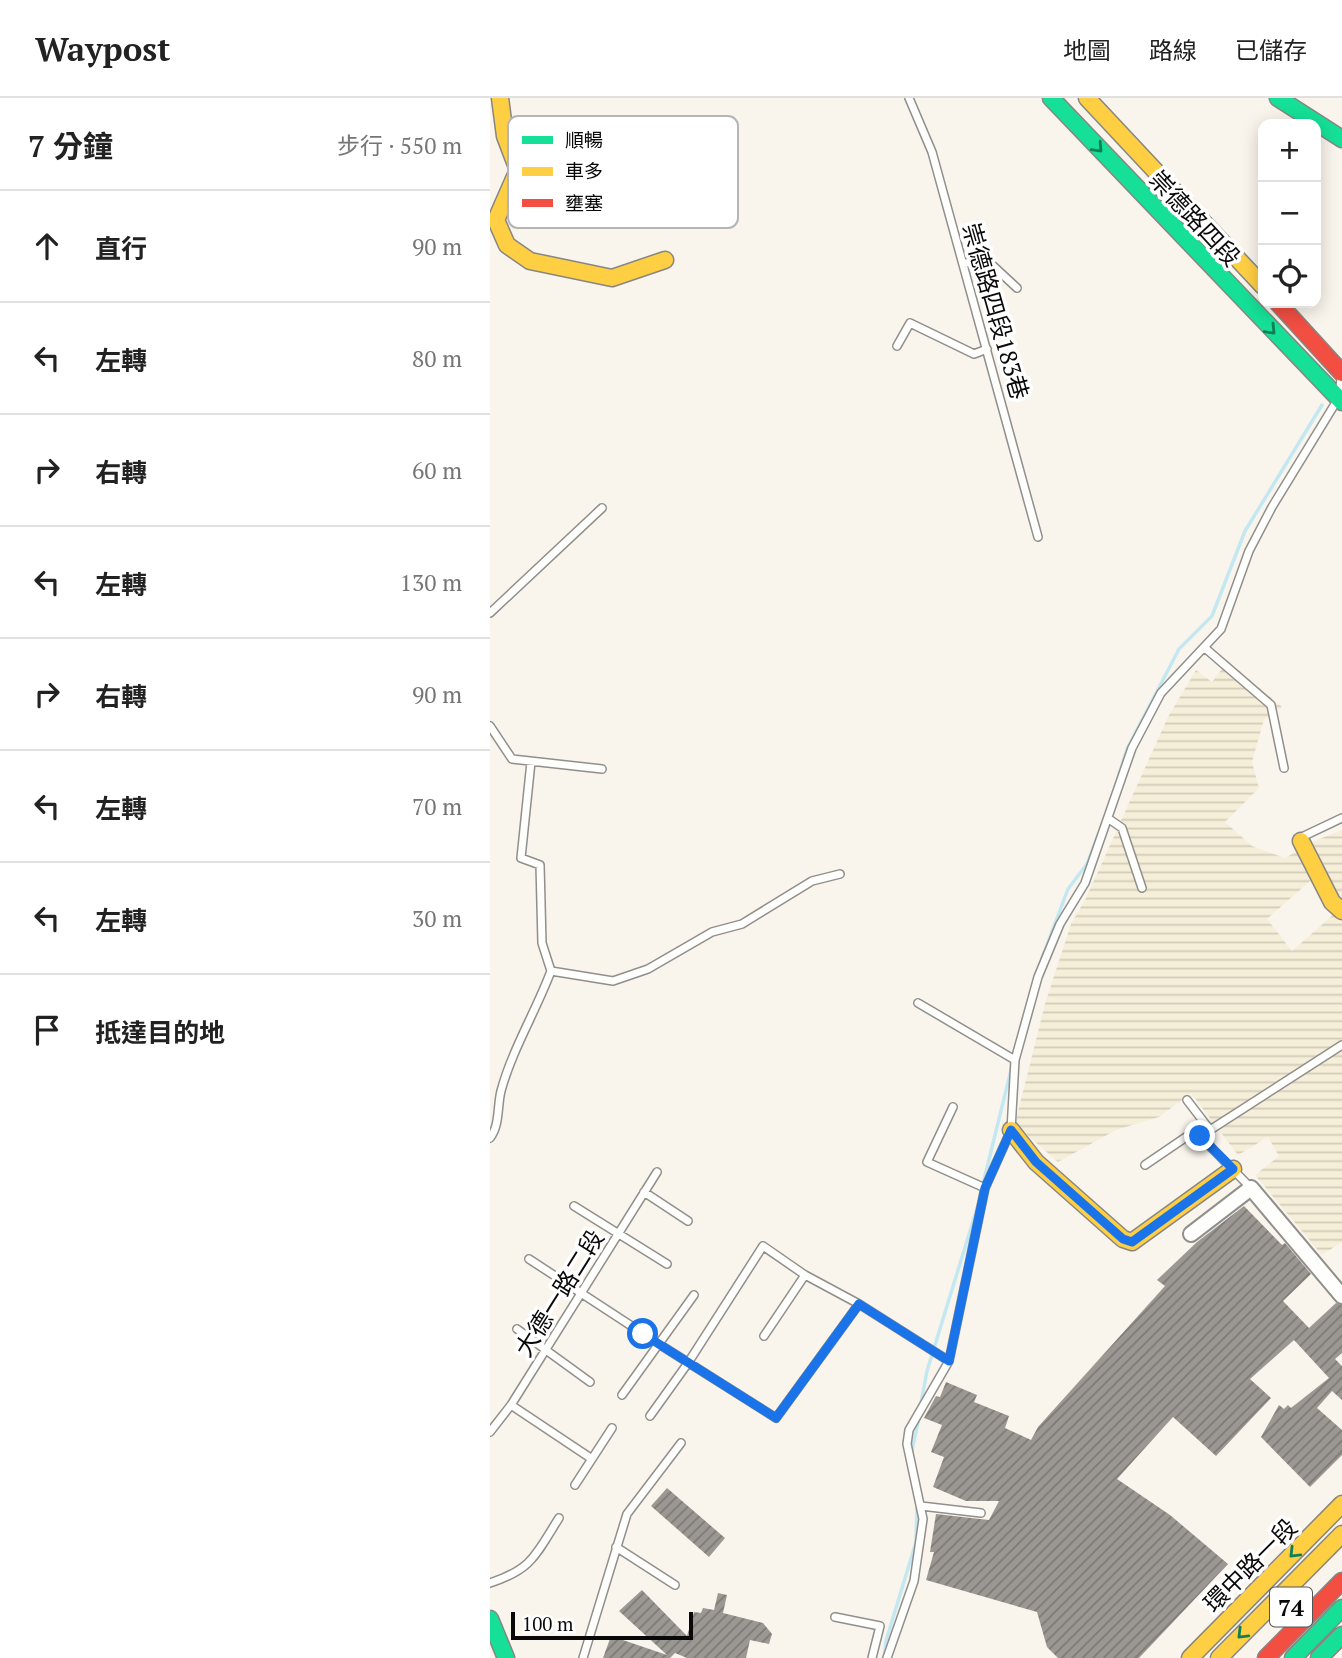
<!DOCTYPE html>
<html lang="zh-TW">
<meta charset="utf-8">
<style>
body{margin:0;font-family:"PT Serif","Noto Sans TC",serif;background:#f2f2f2;color:#222}
.controls{position:absolute;right:21px;top:21px;display:grid;overflow:hidden;border-radius:14px;box-shadow:0 4px 18px #0003}
.controls button{width:63px;height:63px;display:grid;place-items:center;padding:0;border:0;border-bottom:2px solid #e0e0e0;background:#fff;color:#222;font:35px sans-serif}
.scale{position:absolute;left:21px;bottom:18px;width:182px;box-sizing:border-box;padding-left:7px;border:4px solid #090909;border-top:0;font-size:19px;line-height:24px;white-space:nowrap;color:#090909;-webkit-text-stroke:5px #fff;paint-order:stroke}
.stop{position:absolute;width:21px;height:21px;margin:-16px;border:5px solid #1a73e8;border-radius:50%;background:#fff}
.stop.end{background:#1a73e8;border-color:#fff;box-shadow:0 2px 7px #0008}
.list{margin:0;padding:0;list-style:none}
h2{display:flex;justify-content:space-between;align-items:center;height:91px;margin:0;padding:0 28px;font-size:30px}
h2 small{font-size:23px;font-weight:400;color:#767676}
.list li{display:grid;grid-template-columns:46px 1fr auto;gap:21px;align-items:center;box-sizing:border-box;height:112px;padding:0 28px;border-top:2px solid #e0e0e0}
.list b{display:block;font-size:26px;white-space:nowrap}
.list em{font-size:23px;font-style:normal;color:#767676}
.icon{flex:none;width:38px;height:38px;fill:none;stroke:currentColor;stroke-width:2;stroke-linecap:round;stroke-linejoin:round}
.map{position:relative;flex:none;width:852px;height:1560px;overflow:hidden}
header{display:flex;align-items:center;gap:42px;box-sizing:border-box;height:98px;padding:0 35px;background:#fff;border-bottom:2px solid #e0e0e0}
header strong{font-size:33px}
nav{display:flex;gap:38px;margin-inline-start:auto;font-size:24px}
main{display:flex}
aside{flex:1;background:#fff}
.map>svg:first-child{display:block}
</style>
<header>
<strong>Waypost</strong>
<nav><a>地圖</a><a>路線</a><a>已儲存</a></nav>
</header>
<main>
<aside>
<h2>7 分鐘<small>步行 · 550 m</small></h2>
<ul class="list">
<li><svg class="icon" aria-label="ahead" viewBox="0 0 24 24"><path d="M12 20V5M6 11l6-6 6 6"/></svg><div><b>直行</b></div><em>90 m</em></li>
<li><svg class="icon" aria-label="left" viewBox="0 0 24 24"><path d="M17 20v-9H6M10 6l-5 5 5 5"/></svg><div><b>左轉</b></div><em>80 m</em></li>
<li><svg class="icon" aria-label="right" viewBox="0 0 24 24"><path d="M7 20v-9h11M14 6l5 5-5 5"/></svg><div><b>右轉</b></div><em>60 m</em></li>
<li><svg class="icon" aria-label="left" viewBox="0 0 24 24"><path d="M17 20v-9H6M10 6l-5 5 5 5"/></svg><div><b>左轉</b></div><em>130 m</em></li>
<li><svg class="icon" aria-label="right" viewBox="0 0 24 24"><path d="M7 20v-9h11M14 6l5 5-5 5"/></svg><div><b>右轉</b></div><em>90 m</em></li>
<li><svg class="icon" aria-label="left" viewBox="0 0 24 24"><path d="M17 20v-9H6M10 6l-5 5 5 5"/></svg><div><b>左轉</b></div><em>70 m</em></li>
<li><svg class="icon" aria-label="left" viewBox="0 0 24 24"><path d="M17 20v-9H6M10 6l-5 5 5 5"/></svg><div><b>左轉</b></div><em>30 m</em></li>
<li><svg class="icon" aria-label="arrive" viewBox="0 0 24 24"><path d="M6 21V4h12l-3 4 3 4H6"/></svg><div><b>抵達目的地</b></div></li>
</ul>
</aside>
<div class="map">
<svg width="852" height="1560" viewBox="0 0 852 1560">
<defs>
<pattern id="farmland-rules" width="6" height="5" patternUnits="userSpaceOnUse" patternTransform="scale(1.75)"><rect width="6" height="5" fill="#f5eed9"/><path d="M0 2.5h6" fill="none" stroke="#d1cbb9"/></pattern>
<pattern id="building-hatch" width="6" height="6" patternUnits="userSpaceOnUse" patternTransform="scale(1.75)"><rect width="6" height="6" fill="#9b9893"/><path d="M-1 1l2-2M0 6l6-6M5 7l2-2" fill="none" stroke="#7d7a76"/></pattern>
</defs>
<rect width="100%" height="100%" fill="#f9f5ec"/>
<path fill="url(#farmland-rules)" d="M738,563L792,609L774,621L762,664L769,690L735,724L762,748L795,760L811,751L827,777L777,821L802,853L852,809V1144L832,1157L765,1077L789,1058L778,1039L748,1057L701,995L669,1019L626,1032L568,1064L525,1026L555,906L581,826L596,800L678,619L706,572L722,584Z
M852,732V801L822,750V744Z"/>
<g fill="none" stroke-linecap="round" stroke-linejoin="round">
<path stroke="#c4e8f2" stroke-width="3.5" d="M628,680L637,651L689,551L722,518L755,433L832,307
M552,860L578,791L597,766L608,737
M492,1090L522,968
M431,1305L437,1273L489,1104
M421,1357L429,1320
M394,1560L396,1543L426,1444L427,1406"/>
</g>
<path fill="url(#building-hatch)" d="M754,1108L792,1147L795,1145L821,1176L793,1203L819,1230L846,1205L852,1207V1255L845,1261L852,1268V1302L842,1293L827,1310L852,1332V1357L820,1389L771,1339L789,1307L794,1311L798,1307L801,1310L839,1280L804,1242L760,1281L781,1300L726,1358L683,1319L627,1381L680,1417L738,1466L649,1560H568L557,1549L547,1514L436,1482L444,1454H440L446,1416L499,1422L509,1403H476L443,1389L454,1359L441,1354L452,1327L434,1320L446,1298L450,1299L456,1284L487,1297L484,1304L519,1318L515,1330L541,1342L548,1329L675,1188L667,1182L707,1144Z
M177,1390L235,1440L219,1459L161,1408Z
M152,1492L197,1538L204,1514L211,1515L213,1510L224,1512L228,1495L237,1497L233,1515L273,1525L282,1536L279,1546L260,1542L256,1560H197L185,1555L180,1560H113L121,1538L177,1557L129,1513Z"/>
<g fill="none" stroke-linecap="round" stroke-linejoin="round">
<defs>
<path id="lane" d="M419,0L442,54L548,439
M473,165L499,164L527,190
M407,248L420,225L484,256L497,251
M0,515L112,410
M715,550L781,607L794,670
M0,628L22,661L112,671
M619,721L632,730L652,790
M814,738L852,720
M61,873L123,883L158,871L222,834L252,826L322,783L350,776
M428,905L525,962
M697,1002L720,1032L852,947
M463,1009L437,1064L495,1090
M0,1040C10,1027 7,1009 11,993C22,952 46,913 61,873L52,845L50,767L31,760L41,664
M655,1067L699,1037L710,1038L761,1090
M154,1094L198,1123
M84,1108L177,1166
M39,1161L143,1229
M27,1231L100,1284
M153,1236L286,1320L369,1206L459,1263
M274,1238L315,1177
M132,1297L204,1197
M21,1307L102,1361
M160,1318L198,1265L273,1148L315,1177L369,1206
M0,1334L21,1307L167,1074
M85,1387L122,1330
M431,1408L491,1415
M126,1449L185,1487
M0,1485C43,1471 46,1456 69,1420
M345,1519L390,1528L382,1560
M93,1560L137,1416L191,1345
M397,1560L424,1483L433,1421L417,1346L419,1332L459,1263L495,1090L521,1032L525,962L548,879L570,826L595,785L642,650L671,595L731,531L759,453L782,409L848,301L852,275"/>
<path id="street" d="M701,1136L761,1090L852,1198"/>
<path id="fast" d="M561,0L852,304
M788,0L852,41
M0,1521L16,1560
M803,1560L852,1510
M829,1560L852,1537"/>
<path id="slow" d="M10,0L15,38L28,72L6,122L17,147L40,163L122,180L175,162
M597,0L773,188
M811,743L842,804L852,813
M521,1032L546,1064L633,1141L642,1144L743,1071
M700,1560L852,1406
M729,1560L852,1436"/>
<path id="jam" d="M788,205L852,275
M776,1560L852,1483"/>
</defs>
<use href="#lane" stroke="#918f8b" stroke-width="10"/>
<use href="#street" stroke="#918f8b" stroke-width="18"/>
<use href="#fast" stroke="#888682" stroke-width="19"/>
<use href="#slow" stroke="#888682" stroke-width="19"/>
<use href="#jam" stroke="#888682" stroke-width="19"/>
<use href="#lane" stroke="#fefefc" stroke-width="7"/>
<use href="#street" stroke="#fefefc" stroke-width="14"/>
<use href="#fast" stroke="#16e098" stroke-width="16"/>
<use href="#slow" stroke="#ffcf43" stroke-width="16"/>
<use href="#jam" stroke="#f24e42" stroke-width="16"/>
</g>
<defs><path id="oneway-chevron" d="M-2-3.5L2.5 0L-2 3.5" fill="none" stroke-width="1.6" stroke-linecap="round" stroke-linejoin="round" transform="scale(1.75)"/></defs>
<g stroke="#107f58">
<use href="#oneway-chevron" transform="translate(608 50) rotate(47)"/>
<use href="#oneway-chevron" transform="translate(781 232) rotate(46)"/>
<use href="#oneway-chevron" transform="translate(804 1455) rotate(135)"/>
<use href="#oneway-chevron" transform="translate(752 1536) rotate(135)"/>
</g>
<g fill="none" stroke-linecap="round" stroke-linejoin="round">
<path stroke="#1a73e8" stroke-width="9" d="M153,1236L286,1320L369,1206L459,1263L495,1090L521,1032L546,1064L633,1141L642,1144L743,1071L710,1038"/>
</g>
<g text-anchor="middle" dominant-baseline="central" stroke-width="7" stroke-linejoin="round" paint-order="stroke">
<rect fill="#fff" stroke="#535353" stroke-width="2" x="780" y="1489.5" width="42" height="39" rx="5"/>
<g font-size="23" font-weight="bold" fill="#090909">
<text x="801" y="1509">74</text>
</g>
<g font-size="24" fill="#090909" stroke="#fff">
<text transform="translate(705 120) rotate(47)">崇德路四段</text>
<text transform="translate(506 213) rotate(74)">崇德路四段183巷</text>
<text transform="translate(69 1195) rotate(-58)">大德一路二段</text>
<text transform="translate(760 1467) rotate(-45)">環中路一段</text>
</g>
</g>
<rect x="18" y="18" width="230" height="112" rx="10" fill="#fff" stroke="#b5b5b5" stroke-width="2"/>
<rect x="32" y="38" width="31" height="8" fill="#16e098"/>
<rect x="32" y="69" width="31" height="9" fill="#ffcf43"/>
<rect x="32" y="101" width="31" height="8" fill="#f24e42"/>
<g font-size="19" fill="#090909">
<text x="75" y="49">順暢</text>
<text x="75" y="80">車多</text>
<text x="75" y="112">壅塞</text>
</g>
</svg>
<div class="controls">
<button>+</button>
<button>−</button>
<button><svg class="icon" aria-label="locate" viewBox="0 0 24 24"><circle cx="12" cy="12" r="6"/><path d="M12 2v4M12 18v4M2 12h4M18 12h4"/></svg></button>
</div>
<div class="scale">100 m</div>
<div class="stop" style="left:153px;top:1236px"></div>
<div class="stop end" style="left:710px;top:1038px"></div>
</div>
</main>
